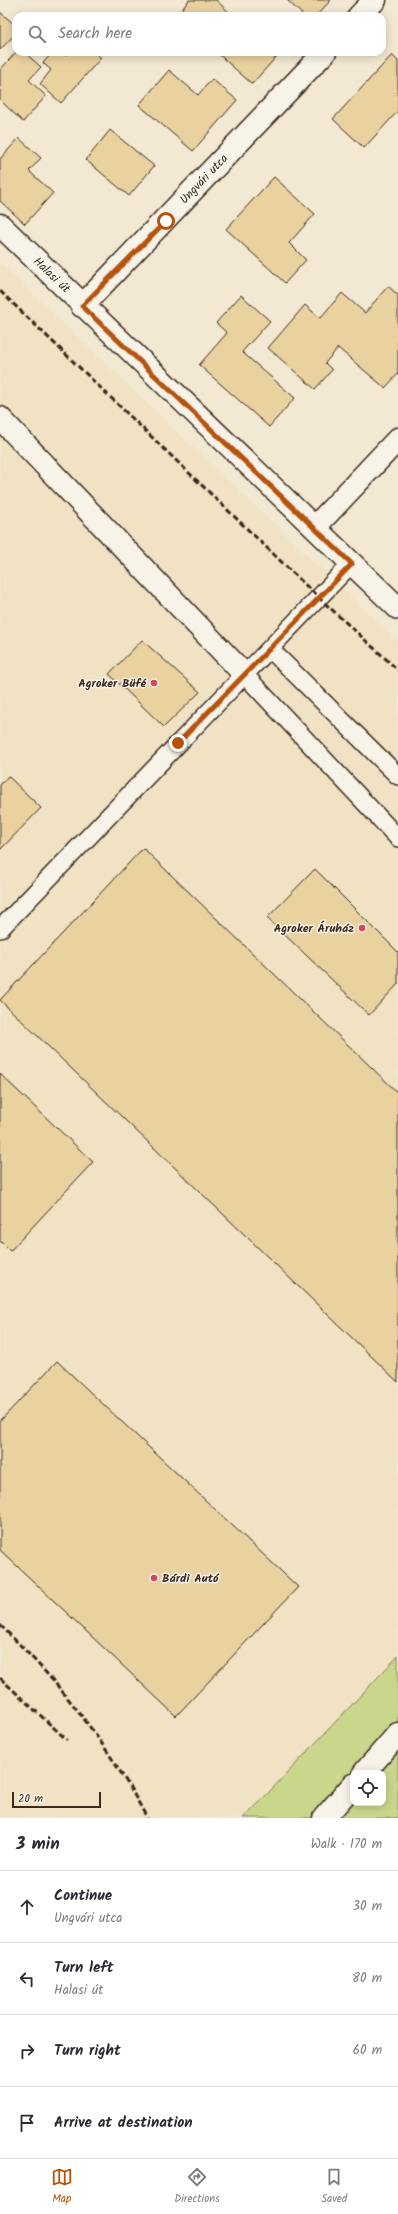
<!DOCTYPE html>
<meta charset="utf-8">
<style>
body{margin:0;font-family:Kalam,sans-serif;background:#f2f2f3;color:#2b2b33}
.controls{position:absolute;right:12px;bottom:12px;display:grid;overflow:hidden;border-radius:8px;box-shadow:0 2px 10px #0003}
.controls button{width:36px;height:36px;display:grid;place-items:center;padding:0;border:0;border-bottom:1px solid #e1e1e2;background:#fff;color:#2b2b33;font:20px sans-serif}
.scale{position:absolute;left:12px;bottom:10px;width:89px;box-sizing:border-box;padding-left:4px;border:2px solid #3b2a1e;border-top:0;font-size:11px;line-height:14px;white-space:nowrap;color:#3b2a1e;-webkit-text-stroke:3px #f7f3e8;paint-order:stroke}
.stop{position:absolute;width:12px;height:12px;margin:-9px;border:3px solid #b45309;border-radius:50%;background:#fff}
.stop.end{background:#b45309;border-color:#fff;box-shadow:0 1px 4px #0008}
.list{margin:0;padding:0;list-style:none}
h2{display:flex;justify-content:space-between;align-items:center;height:52px;margin:0;padding:0 16px;font-size:17px}
h2 small{font-size:13px;font-weight:400;color:#7c7c81}
.list li{display:grid;grid-template-columns:26px 1fr auto;gap:12px;align-items:center;box-sizing:border-box;height:72px;padding:0 16px;border-top:1px solid #e1e1e2}
.list b{display:block;font-size:15px;white-space:nowrap}
.list p{margin:0;font-size:13px;white-space:nowrap;color:#7c7c81}
.list em{font-size:13px;font-style:normal;color:#7c7c81}
.icon{flex:none;width:22px;height:22px;fill:none;stroke:currentColor;stroke-width:2;stroke-linecap:round;stroke-linejoin:round}
.map{position:relative;flex:none;width:398px;height:1818px;overflow:hidden}
.search{position:absolute;background:#fff;box-shadow:0 2px 10px #0003;left:12px;right:12px;top:12px;height:44px;display:flex;align-items:center;gap:10px;box-sizing:border-box;padding:0 14px;border-radius:12px;color:#7c7c81;font-size:15px}
.sheet{height:340px;background:#fff}
nav{display:flex;justify-content:space-around;align-items:center;box-sizing:border-box;height:56px;border-top:1px solid #e1e1e2;background:#fff;font-size:11px;color:#7c7c81}
nav a{display:grid;justify-items:center;gap:2px}
nav .on{color:#b45309}
.map>svg:first-child{display:block}
</style>
<div class="map">
<svg width="398" height="1818" viewBox="0 0 398 1818">
<rect width="100%" height="100%" fill="#f3e9d2"/>
<filter id="ink" filterUnits="userSpaceOnUse"><feTurbulence type="fractalNoise" baseFrequency=".025" numOctaves="2"/><feDisplacementMap in="SourceGraphic" scale="8" xChannelSelector="R" yChannelSelector="G"/><feConvolveMatrix kernelMatrix="1 2 1 2 8 2 1 2 1" color-interpolation-filters="sRGB"/></filter>
<g filter="url(#ink)">
<path fill="#f0e2c3" d="M0,263L398,642V1656L243,1818H0Z"/>
<path fill="#c8d78b" stroke="#828054" fill-rule="evenodd" d="M398,1656V1818H243L252,1810ZM353,1773H383V1803H353Z"/>
<path fill="#ead1a0" stroke="#3b2a1e" d="M189,0H216L233,16H177Z
M287,0H331L316,16H304Z
M0,12L16,26V33L0,50Z
M16,52H24L41,67L29,80L46,96L23,122L0,100V70Z
M53,52H62L66,56L70,52H95L101,58L61,103L40,84L51,70L43,63Z
M216,52H273L277,56L252,84Z
M392,55L398,61V111L364,148L333,119Z
M169,70L198,95L212,79L237,100L193,151L139,105Z
M110,130L154,166L129,196L86,160Z
M19,138L41,158L29,171L53,193L25,224L0,201V159Z
M274,177L315,214L289,243L306,260L285,283L226,229Z
M388,286L398,295V374L385,388L338,348L325,363L332,370L315,389L268,348L305,305L320,318L342,293L365,313Z
M241,295L270,321L242,352L295,398L269,427L199,365L227,333L216,323Z
M142,640L200,692L164,727L109,674Z
M8,776L41,808L0,850V785Z
M143,848L398,1093V1382L0,1000Z
M315,869L398,952V984L369,1015L267,918Z
M0,1074L93,1162L10,1251L0,1241Z
M57,1361L298,1587L176,1716L0,1550V1421Z"/>
<g fill="none" stroke-linecap="round" stroke-linejoin="round">
<defs>
<path id="lane" d="M270,649L398,776
M244,674L398,838
M0,929L352,563"/>
<g id="street">
<path d="M359,16L375,0"/>
<path id="s1" d="M82,306L325,52"/>
<path d="M0,418L244,674"/>
<path d="M315,527L398,439"/>
</g>
<path id="secondary" d="M364,1773L398,1734
M324,1818L353,1785"/>
<g id="primary">
<path id="s2" d="M0,225L398,608"/>
</g>
</defs>
<use href="#lane" stroke="#3b2a1e" stroke-width="20"/>
<use href="#street" stroke="#3b2a1e" stroke-width="25"/>
<use href="#secondary" stroke="#3b2a1e" stroke-width="25"/>
<use href="#primary" stroke="#3b2a1e" stroke-width="25"/>
<use href="#lane" stroke="#f7f3e8" stroke-width="17"/>
<use href="#street" stroke="#f7f3e8" stroke-width="22"/>
<use href="#secondary" stroke="#f7f3e8" stroke-width="22"/>
<use href="#primary" stroke="#f7f3e8" stroke-width="22"/>
<path stroke="#3b2a1e" stroke-width="3" stroke-dasharray="6 3" stroke-linecap="butt" d="M0,291L318,597L398,670
M0,1625C61,1684 107,1743 147,1818
M0,1678L67,1740"/>
</g>
</g>
<g fill="none" stroke-linecap="round" stroke-linejoin="round" filter="url(#ink)">
<path stroke="#b45309" stroke-width="5" d="M166,221L82,306L352,564L178,743"/>
</g>
<g fill="#d1495b" stroke="#f7f3e8" stroke-width="1.5">
<circle cx="154" cy="683" r="4"/>
<circle cx="362" cy="928" r="4"/>
<circle cx="154" cy="1578" r="4"/>
</g>
<g text-anchor="middle" dominant-baseline="central" stroke-width="3" stroke-linejoin="round" paint-order="stroke">
<g font-size="12" fill="#3b2a1e" stroke="#f7f3e8">
<text stroke="none"><textPath href="#s1" startOffset="176">Ungvári utca</textPath></text>
<text stroke="none"><textPath href="#s2" startOffset="72">Halasi út</textPath></text>
</g>
<g font-size="12" font-weight="bold" fill="#3b2a1e" stroke="#f7f3e8" text-anchor="end">
<text x="146" y="683">Agroker Büfé</text>
<text x="354" y="928">Agroker Áruház</text>
<text x="162" y="1578" text-anchor="start">Bárdi Autó</text>
</g>
</g>
</svg>
<div class="controls">
<button><svg class="icon" aria-label="locate" viewBox="0 0 24 24"><circle cx="12" cy="12" r="6"/><path d="M12 2v4M12 18v4M2 12h4M18 12h4"/></svg></button>
</div>
<div class="scale">20 m</div>
<div class="stop" style="left:166px;top:221px"></div>
<div class="stop end" style="left:178px;top:743px"></div>
<div class="search"><svg class="icon" aria-label="search" viewBox="0 0 24 24"><circle cx="10" cy="10" r="6"/><path d="M15 15l6 6"/></svg>Search here</div>
</div>
<section class="sheet">
<h2>3 min<small>Walk · 170 m</small></h2>
<ul class="list">
<li><svg class="icon" aria-label="ahead" viewBox="0 0 24 24"><path d="M12 20V5M6 11l6-6 6 6"/></svg><div><b>Continue</b><p>Ungvári utca</p></div><em>30 m</em></li>
<li><svg class="icon" aria-label="left" viewBox="0 0 24 24"><path d="M17 20v-9H6M10 6l-5 5 5 5"/></svg><div><b>Turn left</b><p>Halasi út</p></div><em>80 m</em></li>
<li><svg class="icon" aria-label="right" viewBox="0 0 24 24"><path d="M7 20v-9h11M14 6l5 5-5 5"/></svg><div><b>Turn right</b></div><em>60 m</em></li>
<li><svg class="icon" aria-label="arrive" viewBox="0 0 24 24"><path d="M6 21V4h12l-3 4 3 4H6"/></svg><div><b>Arrive at destination</b></div></li>
</ul>
</section>
<nav>
<a class="on"><svg class="icon" aria-label="map" viewBox="0 0 24 24"><path d="M3 6l6-2 6 2 6-2v14l-6 2-6-2-6 2zM9 4v14M15 6v14"/></svg>Map</a>
<a><svg class="icon" aria-label="directions" viewBox="0 0 24 24"><path d="M12 3l9 9-9 9-9-9zM9 14v-3h6M13 9l2 2-2 2"/></svg>Directions</a>
<a><svg class="icon" aria-label="saved" viewBox="0 0 24 24"><path d="M7 4h10v16l-5-4-5 4z"/></svg>Saved</a>
</nav>
